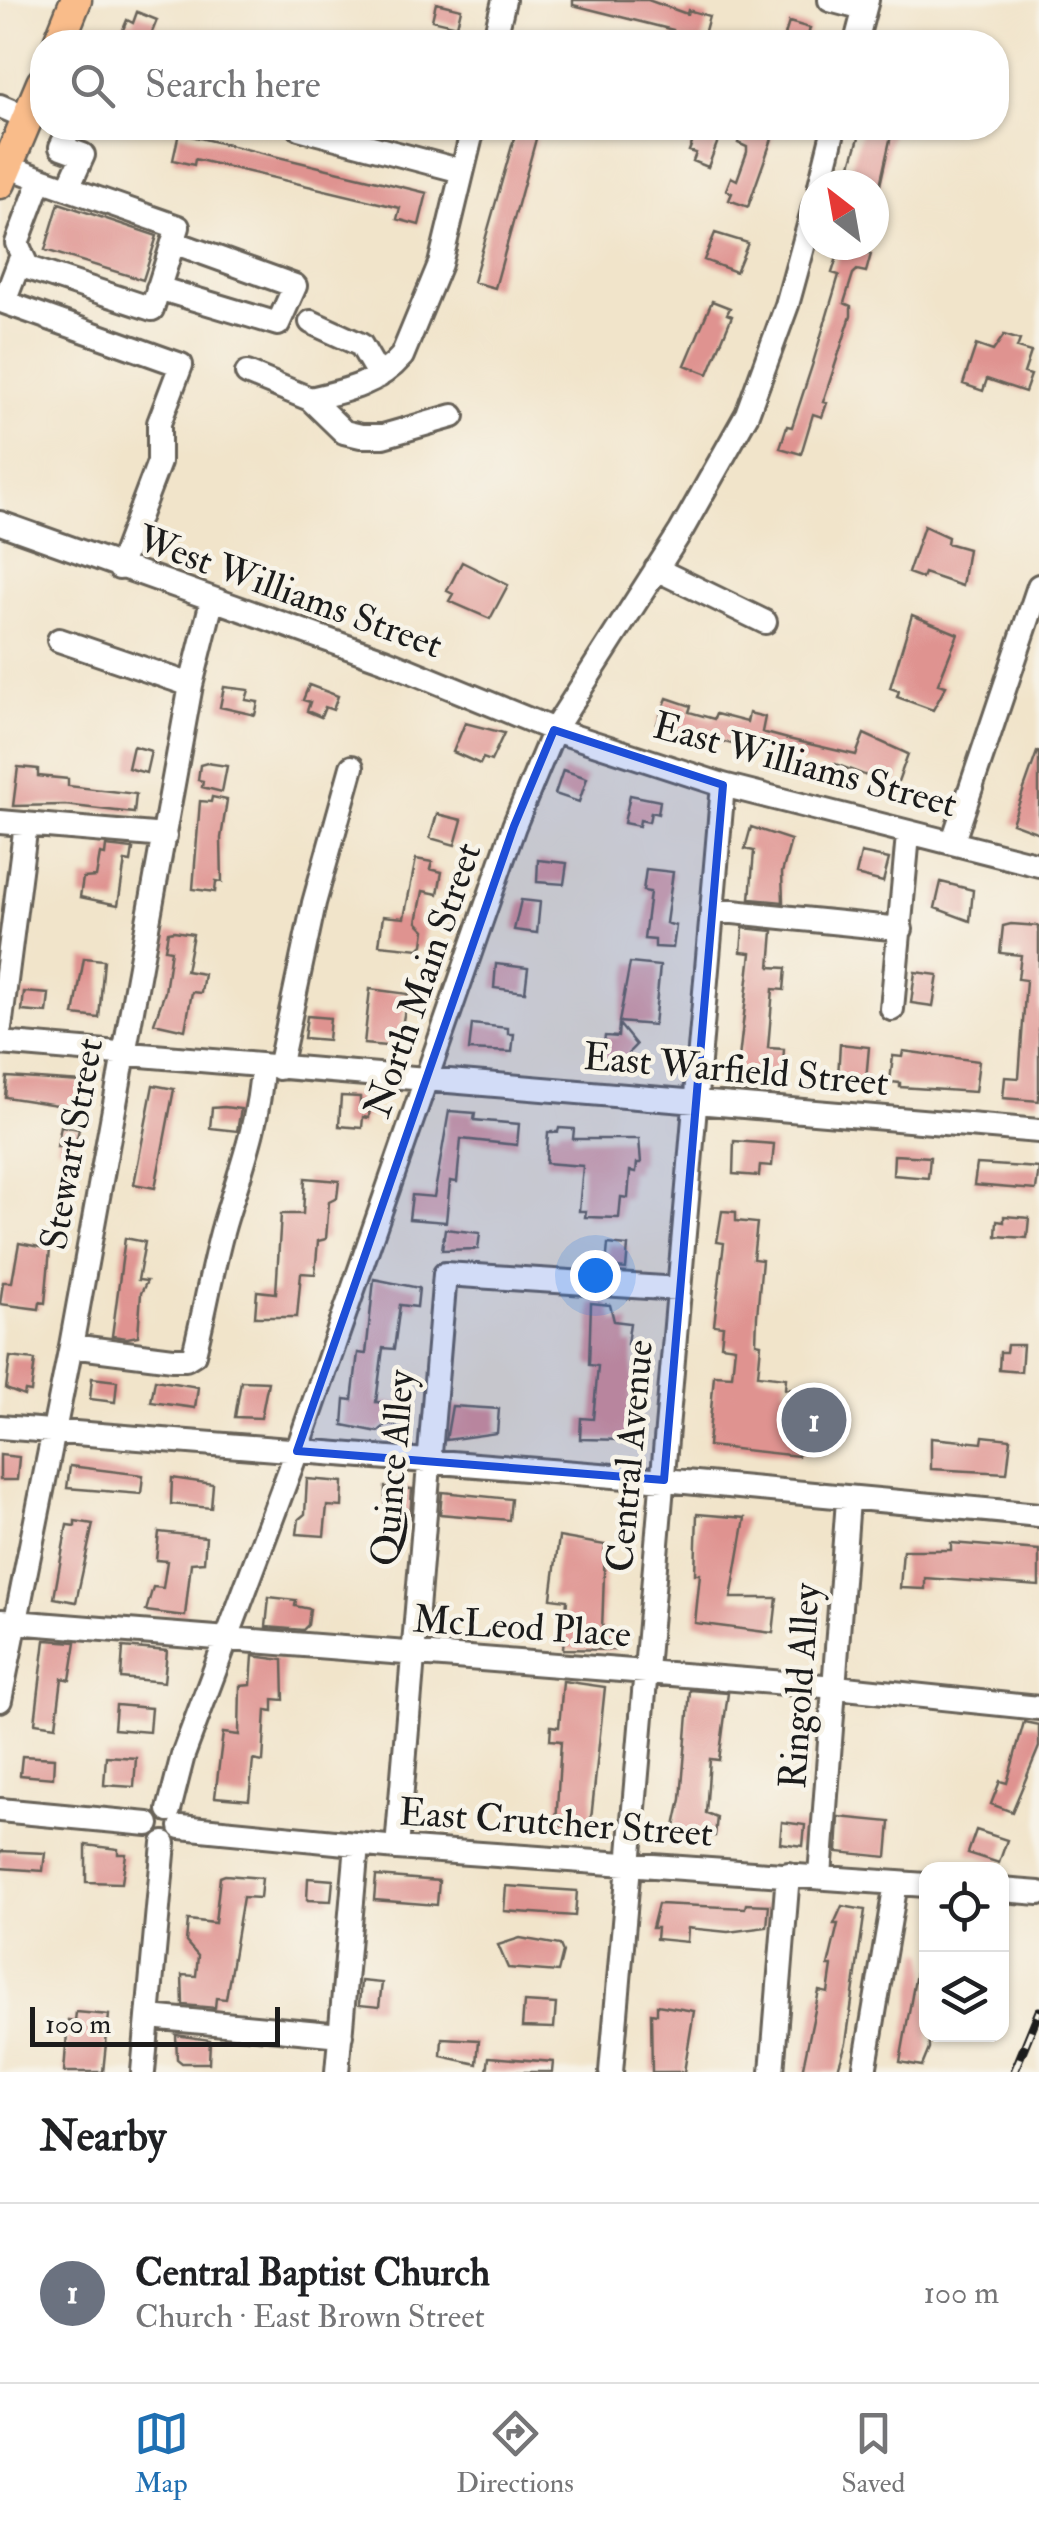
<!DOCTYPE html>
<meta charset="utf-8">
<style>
body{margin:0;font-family:"IM FELL Double Pica",serif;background:#f2f2f2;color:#202124}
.controls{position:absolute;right:30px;bottom:30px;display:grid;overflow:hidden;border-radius:20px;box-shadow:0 2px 8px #0004}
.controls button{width:90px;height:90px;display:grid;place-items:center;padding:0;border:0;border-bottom:2px solid #e0e0e0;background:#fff;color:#202124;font:50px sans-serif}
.compass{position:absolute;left:799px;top:170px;width:90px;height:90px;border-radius:50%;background:#fff;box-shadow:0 2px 8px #0004;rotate:329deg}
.scale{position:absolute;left:30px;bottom:25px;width:250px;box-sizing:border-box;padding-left:10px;border:5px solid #1c1c1c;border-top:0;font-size:28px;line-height:35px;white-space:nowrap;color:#1c1c1c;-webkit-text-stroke:8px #f7f3e8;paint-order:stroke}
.you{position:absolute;left:595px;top:1275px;width:35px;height:35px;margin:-25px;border:8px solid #fff;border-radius:50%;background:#1a73e8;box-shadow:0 0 0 15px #1a73e833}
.badge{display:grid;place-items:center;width:65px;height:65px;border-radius:50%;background:#1f6fb2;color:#fff;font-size:32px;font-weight:700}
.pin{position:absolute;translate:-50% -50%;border:5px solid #fff;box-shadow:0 2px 10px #0006}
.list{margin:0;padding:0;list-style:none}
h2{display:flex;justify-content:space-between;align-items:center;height:130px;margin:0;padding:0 40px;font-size:42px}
h2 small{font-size:32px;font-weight:400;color:#757577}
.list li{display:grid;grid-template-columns:65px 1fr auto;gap:30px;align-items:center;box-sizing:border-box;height:180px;padding:0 40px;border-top:2px solid #e0e0e0}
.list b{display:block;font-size:38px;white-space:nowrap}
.list p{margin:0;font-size:32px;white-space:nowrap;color:#757577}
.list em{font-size:32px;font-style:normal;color:#757577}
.icon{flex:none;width:55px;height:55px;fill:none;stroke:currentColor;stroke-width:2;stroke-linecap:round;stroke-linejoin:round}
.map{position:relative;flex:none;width:1039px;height:2072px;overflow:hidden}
.search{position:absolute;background:#fff;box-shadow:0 2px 8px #0004;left:30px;right:30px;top:30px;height:110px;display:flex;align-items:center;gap:25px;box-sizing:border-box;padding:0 35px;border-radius:40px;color:#757577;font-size:38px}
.sheet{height:310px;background:#fff}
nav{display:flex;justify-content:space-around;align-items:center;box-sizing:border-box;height:140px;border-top:2px solid #e0e0e0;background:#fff;font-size:28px;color:#757577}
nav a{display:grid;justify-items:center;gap:5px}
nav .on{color:#1f6fb2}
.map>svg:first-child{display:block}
</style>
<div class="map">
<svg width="1039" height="2072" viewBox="0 0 1039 2072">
<rect width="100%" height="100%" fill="#f7f3e8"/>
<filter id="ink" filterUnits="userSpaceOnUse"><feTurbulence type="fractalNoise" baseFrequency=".01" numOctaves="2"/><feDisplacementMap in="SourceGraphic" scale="20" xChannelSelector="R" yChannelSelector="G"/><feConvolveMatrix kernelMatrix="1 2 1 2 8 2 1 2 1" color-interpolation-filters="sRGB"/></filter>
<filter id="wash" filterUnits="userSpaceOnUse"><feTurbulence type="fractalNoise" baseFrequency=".0048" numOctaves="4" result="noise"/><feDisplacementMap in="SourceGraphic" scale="40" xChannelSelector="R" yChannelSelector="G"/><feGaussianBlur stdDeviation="2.25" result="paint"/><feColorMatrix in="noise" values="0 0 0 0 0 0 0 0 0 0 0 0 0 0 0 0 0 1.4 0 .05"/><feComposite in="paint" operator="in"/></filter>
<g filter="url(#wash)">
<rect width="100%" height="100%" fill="#f1e4ca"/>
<g id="blocks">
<path fill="#df9390" d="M573,0H648L687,14L688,10L709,16L702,42H686L671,38L673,30L573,5Z
M436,3L461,9L457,26L432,20Z
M137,12L157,20L148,42H118L127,20L133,23Z
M789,22L810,28L806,42H783Z
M517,128H539L495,288L473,282Z
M706,128L721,133L708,167L693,161L696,153L689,151L696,133L703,136Z
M755,128L774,133L748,207L729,200L732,193L726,190L731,177L737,180L747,152V147L738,143L743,130L753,133Z
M867,128L892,131L880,185H845L861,131Z
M179,133L427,193L419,225L397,219L400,208L195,159L194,165L173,160Z
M59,203L157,236L143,280L45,250Z
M715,233L748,243L736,272L704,260Z
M841,245L871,254L866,272L857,270L853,274L844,303L851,306V316L823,402L827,403L822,417L813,414L801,454L780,448L787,426L792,427L812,366L839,275L832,273Z
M712,301L730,308L727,314L732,316L708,374L685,365Z
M1004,335L1020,340L1017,348L1031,352L1024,373L1031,375L1025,392L987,379L983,391L963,384L976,345L993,351Z
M924,526L948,537L947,543L968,549L962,586L924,573L922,578L908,573Z
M462,562L508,585L490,619L449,601L453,594L447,591Z
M912,615L958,634L938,684L946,686L933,710L897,697L899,691L890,688Z
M309,685L338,696L333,710L325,707L321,717L307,711L310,702L303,700Z
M224,687L249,690L246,700L258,702L255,715L220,707Z
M667,698L691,706L689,712L714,719L716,714L747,722L749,713L765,717L762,732L788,739L856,755L864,734L908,754L896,787L835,764L833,771L657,724Z
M465,723L504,733L491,761L483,758L480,764L453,752Z
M133,746L151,751L146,773L128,768Z
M1037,752H1039V833L1012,823Z
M207,763L227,766L222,792L202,787L203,781L198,780L200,765Z
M18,767L38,769V776L68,779V786L136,794L134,813L65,805L13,806Z
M563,770L587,778L579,802L555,794Z
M630,795L660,801L658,814L651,812L649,822L640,820L639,826L624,823Z
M212,797L227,800L221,838L222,882L216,881L215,892L193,889L200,801L211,802Z
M437,814L462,820L455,845L430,838Z
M751,827L791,840L782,873L783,902L750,899L754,851L745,849Z
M106,846L133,849L131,862L125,861L118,905L80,897L83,878L96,877L100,854L105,855Z
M861,853L889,859L883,882L856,875Z
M416,859L432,862L430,869L442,872L438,894L423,891L417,922L425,930L423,945L419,949L379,945L383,916L404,918Z
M538,860L567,863L564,884L537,882Z
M646,869L673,872L666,923L676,926L673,948L655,947V940L644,939L650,892L643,891Z
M941,882L973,890L970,921L935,908Z
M521,900L540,902L537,933L514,930Z
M1011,924L1039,926V1101L1003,1098L1005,1077L1019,1078L1026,980L1018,979L1021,955L1000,953L1003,926Z
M743,928L773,931L770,967L786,968L784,990L773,989L768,1048L784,1049L782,1079L737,1076L751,953L741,952Z
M174,931L193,934L186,971L204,974L201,993L192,992L185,1030L154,1023L165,992L171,950L165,949L168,932Z
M84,958L104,960L99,1018L74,1015Z
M630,963L660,966L654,1025L619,1022Z
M496,964L528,968L525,992L494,988Z
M915,972L938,975L933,1006L911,1003Z
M370,989L408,994L398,1047L364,1044Z
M24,992L49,994L47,1013L22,1011Z
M307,1016L330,1018L328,1040L304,1038Z
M472,1024L508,1028V1034H514L512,1052L469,1050Z
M619,1024L636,1045L630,1051L627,1069L600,1066L605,1036L618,1037Z
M840,1044L869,1047L866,1080L838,1077Z
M903,1051L979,1061L975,1092L900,1087V1083L890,1082L893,1056L902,1057Z
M7,1077L81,1082L77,1108L5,1097Z
M153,1085L174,1089L155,1188L134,1184Z
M341,1096L360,1097V1104L370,1105L369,1118L363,1117L362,1128L339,1126Z
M224,1107L241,1109L237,1131L210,1128L212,1108Z
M449,1111L475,1113L474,1120L519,1124L517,1145L461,1139L457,1182L450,1181L446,1222L409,1219L412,1195L434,1197Z
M61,1126L79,1129L75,1147H57Z
M559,1128L574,1129L573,1139H639L641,1163H637L636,1172L630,1171L628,1198L621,1197L619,1218L585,1217L586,1211H579L583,1166L546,1163L548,1132H558Z
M734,1141L774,1144L772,1166L760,1165L759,1176L733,1174Z
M894,1155L930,1157L928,1178L893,1175Z
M977,1164L1039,1168L1036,1190L974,1185Z
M305,1178L339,1181L337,1198L329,1202L326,1239L318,1241L315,1274L301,1273L297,1317H255L257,1291L276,1293L281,1214H303Z
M722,1211L736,1212V1221L757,1223L753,1259L762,1260L757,1316L756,1343L761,1344L758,1375L786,1378L785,1389L824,1392L819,1453L799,1452L798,1456L708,1446L714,1375L732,1376L735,1347L721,1345L723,1326L714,1325L724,1243L717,1242Z
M1004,1216L1029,1218L1027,1238L996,1236L997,1221L1004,1222Z
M445,1229L480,1233L478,1249L442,1250Z
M125,1238L145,1242L138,1280L147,1281L141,1293L138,1336L127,1338L112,1336Z
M19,1243L50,1249L45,1303L40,1302L39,1309L0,1304L3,1282H12Z
M608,1244L628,1246L626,1269L606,1267Z
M374,1279L419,1288L417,1307L400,1305L394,1349L383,1348L376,1402L399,1404L397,1425L387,1424L378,1432L343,1425L345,1399L352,1400L358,1353L366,1354Z
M591,1303L610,1305L614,1321L630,1323L627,1344H633V1376L626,1440L580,1439L581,1418L593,1419L598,1366L589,1365Z
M1007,1345H1023L1021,1372L999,1370L1000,1352H1006Z
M10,1357L35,1360L31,1392L25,1391L24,1396L6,1389Z
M92,1378L117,1381L115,1402L90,1399Z
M155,1380L198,1387L195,1408L151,1402Z
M241,1381L268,1382L261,1418L235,1417Z
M452,1406L499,1409L497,1433L446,1440Z
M983,1436L1011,1439L1007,1473L931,1469V1438L982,1443Z
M0,1455L19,1457L17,1480H0Z
M70,1466L143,1475L141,1494L67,1488Z
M172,1478L213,1484L211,1508L171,1504Z
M307,1479L343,1482L342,1507L327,1506L324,1536L297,1534L299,1519L305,1514Z
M385,1487L412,1489L410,1518L385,1516Z
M442,1492L511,1499L509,1520L440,1514Z
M697,1514L745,1518L731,1598H777L773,1633L695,1623L700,1574H695Z
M75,1521L93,1524L76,1602L54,1598L67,1525L75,1526Z
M159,1532L206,1537L204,1562L191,1563L185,1616L146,1611L153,1587L163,1588L167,1561L156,1560Z
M559,1537L605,1545L602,1631L616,1633L614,1650L563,1649L567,1600L551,1598Z
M951,1543L1039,1550V1586L925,1578V1589L900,1588L903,1550H951Z
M269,1597L296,1600L295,1606L310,1609L308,1625L303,1630L266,1627Z
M45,1640L76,1642L70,1680L62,1678L56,1726L35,1723Z
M123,1647L167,1651L164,1682L121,1678Z
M253,1656L283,1660L284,1700L273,1699V1711L266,1710L263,1762L253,1760L249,1800L215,1797L223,1733L239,1735L240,1686L251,1685Z
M563,1681L605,1687L590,1829L556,1825L561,1741L550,1740L551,1726L559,1727Z
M690,1690L728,1693L719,1760L710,1759L706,1813L717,1817L715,1836H705V1840L673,1836L681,1799Z
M116,1705L151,1708L149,1732L114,1729Z
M1024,1722L1039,1725V1747L1012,1812L991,1804L1000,1781L1007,1783Z
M22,1756L54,1758L53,1778L20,1775Z
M106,1756L136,1758L134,1787L104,1785Z
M839,1817L890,1822L887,1857L837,1852Z
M782,1822L805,1825L803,1846L780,1843Z
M976,1830L1007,1840L999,1863L968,1853Z
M86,1845L118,1849V1854H126L122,1883L86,1882Z
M0,1851L45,1853L43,1871L0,1868Z
M225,1875L262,1878L260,1898L243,1897L226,1999L216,1998L215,2008L183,2005L182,1975L196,1976L198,1956L186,1942L188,1920L215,1923L220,1877Z
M376,1876L439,1881L437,1905L374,1900Z
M308,1878L333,1880L331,1901L307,1900Z
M506,1886L577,1891L575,1916L504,1911Z
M658,1904L745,1908L746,1904L769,1905L767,1927L728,1932L688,1928L687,1942L656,1939L657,1928H652Z
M842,1906L865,1910L846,2043L837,2072H802L819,1991L828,1993L832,1966H828L838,1924H834Z
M520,1938L560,1945L563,1952L558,1972L508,1968L498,1945Z
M920,1951L926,1952L929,2049L922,2066L900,2062Z
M361,1981L382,1983L379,2007L359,2005Z
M524,2002L556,2004L554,2028L522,2027Z
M657,2005L694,2011L684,2072H652L651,2013L657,2014Z
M76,2012L109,2015L103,2072H64L68,2020L75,2021Z
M176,2035L210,2040L209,2063H182L177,2059Z
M442,2038L479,2040L477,2064L441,2056Z
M489,2057L553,2062L552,2072H487Z"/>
</g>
</g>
<g filter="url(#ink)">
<use href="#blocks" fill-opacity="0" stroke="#676259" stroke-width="2.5"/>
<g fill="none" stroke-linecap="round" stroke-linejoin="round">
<defs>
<path id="minor" d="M830,0L864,9
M494,42L504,0
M856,42L867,0
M0,106L28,118
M299,128L462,171
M7,166L41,179L17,243L22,255L4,302L181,365L159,423V462L119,568
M820,185L834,128
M68,188L83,155L61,147L70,128
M22,255L28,268L152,309L178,227L41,179
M158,288L278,324L295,286L173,242
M311,322L361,345L379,376
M247,373L310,399L344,432L361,436H383L453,416
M310,399C345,391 378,384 402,356L440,264L473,128
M0,523L384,660L554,730L723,785L1039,865
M656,569L765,622
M59,640L191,685
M0,822L165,836
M953,841L1039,586
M713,910L901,929
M892,1009L908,835
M0,1028L26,824
M0,1043L1039,1131
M279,1068L314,903L352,767
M71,1346L173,1359H186L194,1354C205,1311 212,1267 224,1225C240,1171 259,1123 262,1067
M0,1427L664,1480L1039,1515
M1,1621L836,1687L1039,1708
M0,1700L71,1346L191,685L212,601
M0,1810L148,1824
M169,1810L183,1755L297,1451L514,826L554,730L681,531L747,414L787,305L814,207
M181,1827L397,1848L926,1885
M397,1848L445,1274L679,1289
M820,1876L848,1500
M1002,1890L1039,1893
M149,2017L341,2035
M143,2072L164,1843
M337,2072L357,1845
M611,2072L723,785
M772,2072L788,1874
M864,2072L896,1883"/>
<path id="major" d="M59,42L76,0
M0,183L42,83"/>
</defs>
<use href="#minor" stroke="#676259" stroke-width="28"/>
<use href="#major" stroke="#676259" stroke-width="35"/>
<use href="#minor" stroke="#fff" stroke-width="22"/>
<use href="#major" stroke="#f9bc8a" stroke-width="30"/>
<defs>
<path id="rail" d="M1014,2072L1039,2011"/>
</defs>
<use href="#rail" stroke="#1c1c1c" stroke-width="9"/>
<use href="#rail" stroke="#f7f3e8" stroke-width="5" stroke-dasharray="15" stroke-linecap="butt"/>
</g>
</g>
<path fill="#1d4ed8" fill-opacity="0.2" stroke="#1d4ed8" stroke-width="8" stroke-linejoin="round" d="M554,730L723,785L664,1480L297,1451L514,826Z"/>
<g text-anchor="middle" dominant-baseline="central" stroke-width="9" stroke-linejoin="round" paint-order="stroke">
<g font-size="38" fill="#1c1c1c" stroke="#f7f3e8">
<text transform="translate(290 592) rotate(20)">West Williams Street</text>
<text transform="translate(805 765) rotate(15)">East Williams Street</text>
<text transform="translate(423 980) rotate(-71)">North Main Street</text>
<text transform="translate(736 1070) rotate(5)">East Warfield Street</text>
<text transform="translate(72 1144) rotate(-80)">Stewart Street</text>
<text transform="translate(630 1456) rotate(-85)">Central Avenue</text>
<text transform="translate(393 1468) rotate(-85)">Quince Alley</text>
<text transform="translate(522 1627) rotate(4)">McLeod Place</text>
<text transform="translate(800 1686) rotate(-86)">Ringold Alley</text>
<text transform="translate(556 1823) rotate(4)">East Crutcher Street</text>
</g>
</g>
</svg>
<div class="controls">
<button><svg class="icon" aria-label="locate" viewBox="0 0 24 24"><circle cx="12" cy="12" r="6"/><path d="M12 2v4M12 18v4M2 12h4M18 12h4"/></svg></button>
<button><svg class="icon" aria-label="layers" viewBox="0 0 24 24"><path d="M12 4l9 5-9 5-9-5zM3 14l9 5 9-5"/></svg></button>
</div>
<svg class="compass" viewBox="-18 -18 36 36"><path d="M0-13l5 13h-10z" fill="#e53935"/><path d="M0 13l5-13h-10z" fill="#757577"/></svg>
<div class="scale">100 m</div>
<div class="you"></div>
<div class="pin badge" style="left:814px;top:1420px;background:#6b7280">1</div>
<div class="search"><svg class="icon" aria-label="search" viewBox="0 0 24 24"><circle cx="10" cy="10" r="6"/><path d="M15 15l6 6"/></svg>Search here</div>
</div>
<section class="sheet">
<h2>Nearby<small></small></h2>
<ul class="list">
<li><span class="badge" style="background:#6b7280">1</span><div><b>Central Baptist Church</b><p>Church · East Brown Street</p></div><em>100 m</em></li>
</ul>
</section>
<nav>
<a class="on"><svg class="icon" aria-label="map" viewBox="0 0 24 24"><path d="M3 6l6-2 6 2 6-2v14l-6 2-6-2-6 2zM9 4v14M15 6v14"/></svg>Map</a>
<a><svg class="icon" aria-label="directions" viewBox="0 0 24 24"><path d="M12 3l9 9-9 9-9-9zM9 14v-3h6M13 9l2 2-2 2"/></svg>Directions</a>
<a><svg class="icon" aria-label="saved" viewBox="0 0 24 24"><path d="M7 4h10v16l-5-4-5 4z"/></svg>Saved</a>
</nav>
